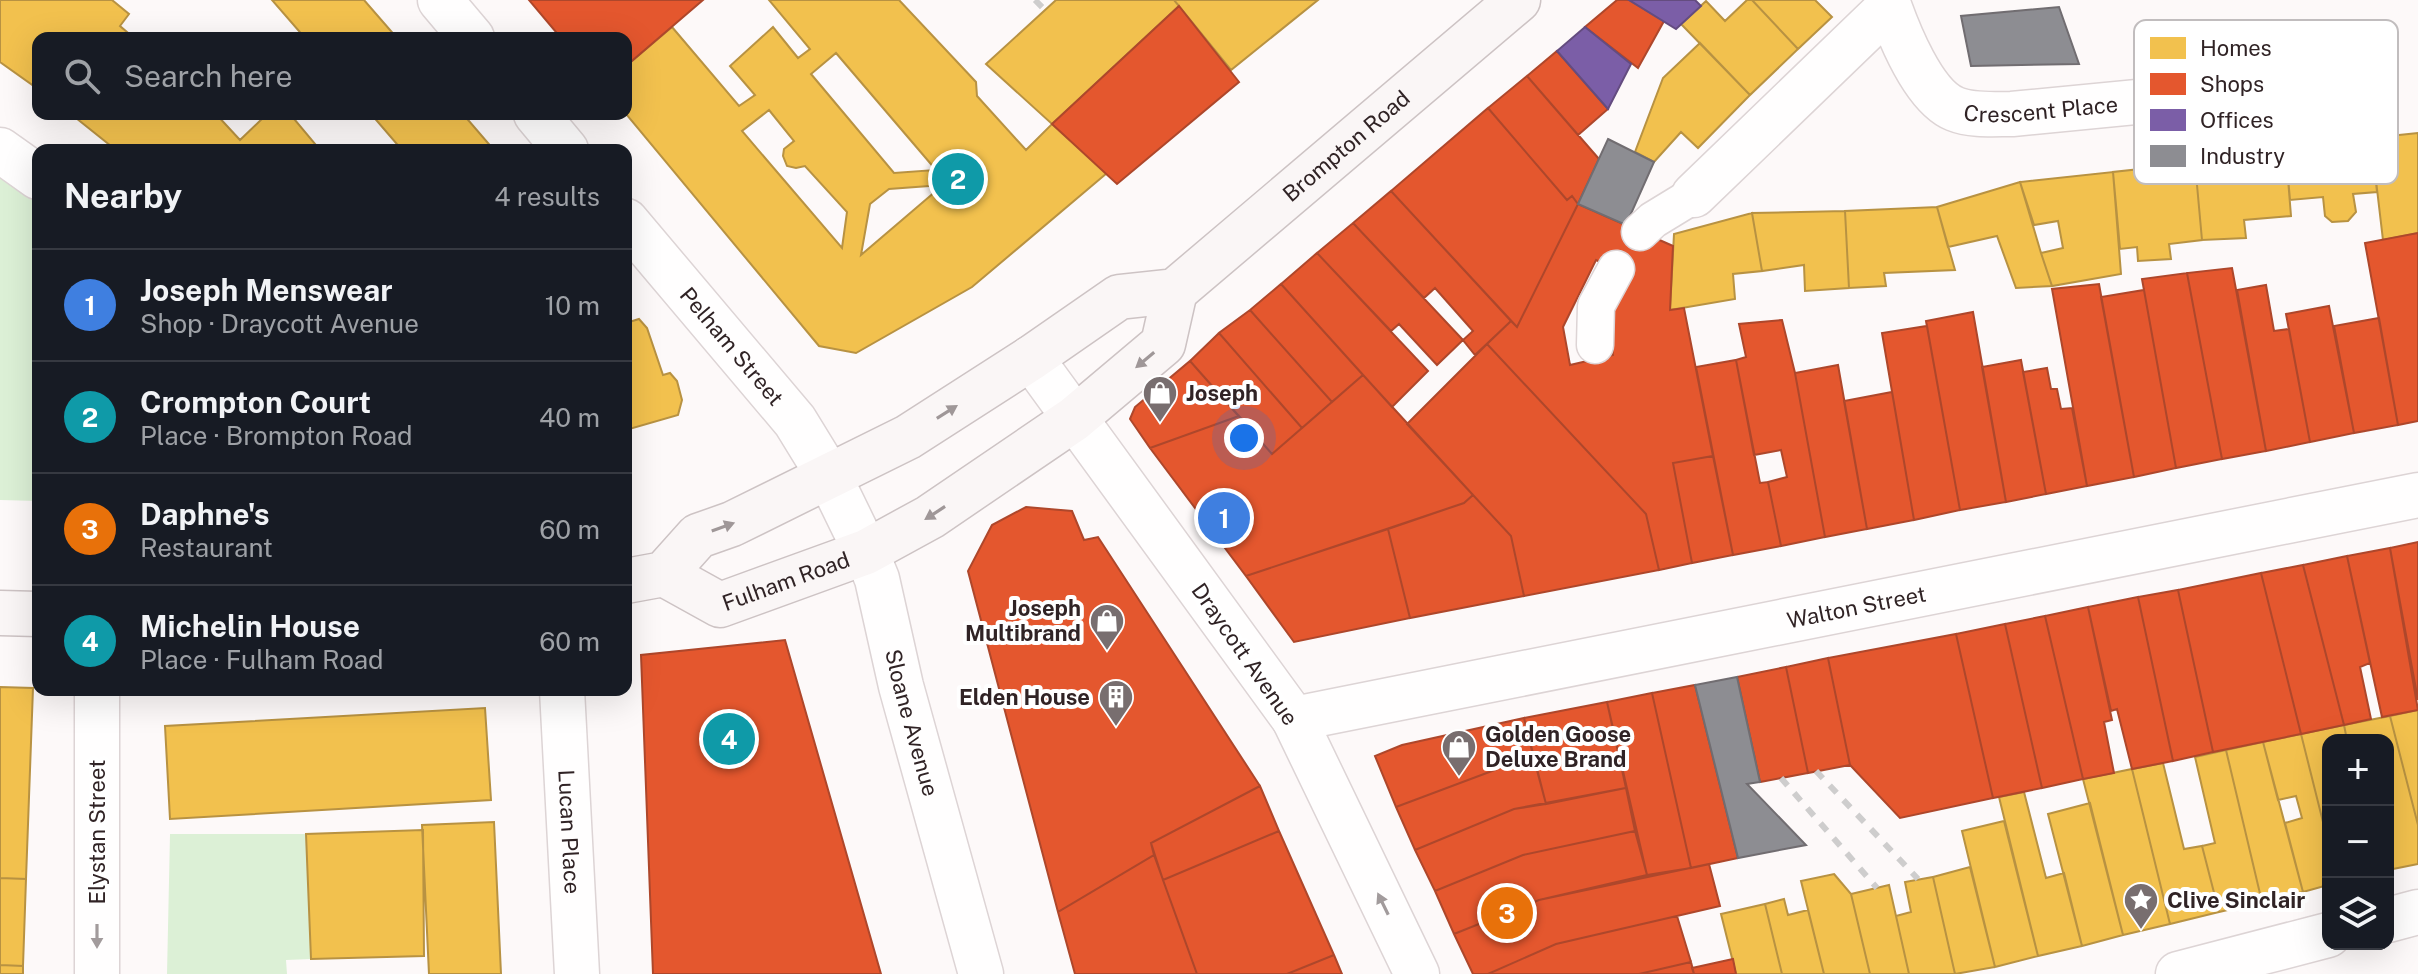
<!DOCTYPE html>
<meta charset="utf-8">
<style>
body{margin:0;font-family:"Public Sans",sans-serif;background:#20242c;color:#f1f3f6}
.controls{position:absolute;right:24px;bottom:24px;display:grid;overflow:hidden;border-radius:16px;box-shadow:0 8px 32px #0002}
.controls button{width:72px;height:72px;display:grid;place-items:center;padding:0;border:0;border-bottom:2px solid #363941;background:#171b24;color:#f1f3f6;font:40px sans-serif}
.you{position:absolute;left:1244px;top:438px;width:28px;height:28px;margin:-20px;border:6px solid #fff;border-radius:50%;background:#1a73e8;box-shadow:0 0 0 12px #1a73e833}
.badge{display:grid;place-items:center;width:52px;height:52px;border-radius:50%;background:#1a73e8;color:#fff;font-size:26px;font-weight:700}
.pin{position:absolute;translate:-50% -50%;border:4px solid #fff;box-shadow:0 2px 8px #0006}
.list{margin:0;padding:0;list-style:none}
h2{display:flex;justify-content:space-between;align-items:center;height:104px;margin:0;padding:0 32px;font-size:34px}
h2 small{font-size:26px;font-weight:400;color:#9ea1a6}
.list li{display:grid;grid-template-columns:52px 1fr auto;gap:24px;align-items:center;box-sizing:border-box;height:112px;padding:0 32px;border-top:2px solid #363941}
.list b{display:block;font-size:30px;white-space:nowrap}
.list p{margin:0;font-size:26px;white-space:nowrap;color:#9ea1a6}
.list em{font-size:26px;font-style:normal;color:#9ea1a6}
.icon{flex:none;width:44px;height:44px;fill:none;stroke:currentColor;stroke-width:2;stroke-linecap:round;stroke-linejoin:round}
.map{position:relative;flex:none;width:2418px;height:974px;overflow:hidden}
.search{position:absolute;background:#171b24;box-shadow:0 8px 32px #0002;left:32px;top:32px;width:600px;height:88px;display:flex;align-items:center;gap:20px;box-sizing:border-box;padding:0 28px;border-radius:16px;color:#9ea1a6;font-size:30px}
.panel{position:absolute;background:#171b24;box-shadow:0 8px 32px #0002;left:32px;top:144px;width:600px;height:552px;border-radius:16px}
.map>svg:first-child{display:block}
</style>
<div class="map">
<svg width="2418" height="974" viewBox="0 0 2418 974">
<rect width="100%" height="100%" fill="#fdf9f9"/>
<path fill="#dcf0d6" d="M0,173L38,199V501L0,500Z
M170,834H306L311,959L286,960L287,974H167Z"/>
<path fill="#f2c14e" stroke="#b89242" stroke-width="2" fill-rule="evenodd" d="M0,0H112L129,14L120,26L134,38H38V89L0,62Z
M272,0H364L397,38H305Z
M769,0H899L976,82L977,96L1026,150L1052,124L1107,173L972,287L856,353L819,346L626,114V66L672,27L739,106L755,95L730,66L773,27L798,58L810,49ZM836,53L936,170L894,173L811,74ZM769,110L794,141L784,149L783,156L787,166L796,168L805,166L847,212L842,248L742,131ZM943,185L861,255L870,204L889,189Z
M1056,0H1174L1179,6L1052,124L986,64Z
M1174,0H1318L1231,70Z
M1747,0H1752L1798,49L1750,95L1681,24L1706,1L1725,21Z
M1752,0H1815L1832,17L1798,49Z
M1700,43L1750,95L1698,148L1681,132L1654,162L1635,152L1663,78Z
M71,114H216L240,140L267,114H290L316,145L310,150H116Z
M371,114H463L494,150H402Z
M2418,133V233L2383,240L2371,138Z
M2372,145L2377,192L2353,194L2356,212L2348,221L2332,222L2325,216L2323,197L2290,200L2286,154Z
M2286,154L2291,216L2244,220L2246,238L2202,240L2195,163Z
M2195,163L2202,240L2169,244L2171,259L2138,261L2137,247L2120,249L2113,172Z
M2113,172L2121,274L2052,286L2041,253L2063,248L2058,221L2034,225L2020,182Z
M2020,182L2041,253L2052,286L2016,288L1997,236L1948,247L1937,207Z
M1937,207L1955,270L1884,273L1886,286L1849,288L1845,211Z
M1845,211L1849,288L1805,291L1804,265L1762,271L1752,213Z
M1752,213L1762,271L1733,274L1735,299L1670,310L1674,234Z
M639,319L647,328L663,375L670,373L677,381L682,400L678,415L626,430V323Z
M0,687L33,688L26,879L0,878Z
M485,708L491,800L170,819L165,726Z
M2418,710V825L2390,716Z
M2390,716L2418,825V864L2388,870V740H2347L2344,725Z
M2344,725L2347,740H2328V842L2301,734Z
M2301,734L2328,842V885L2303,892L2285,823L2302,818L2296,796L2278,800L2263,742Z
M2263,742L2303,892L2262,902L2226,750Z
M2226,750L2262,902L2219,912L2202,846L2215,843L2195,757Z
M2163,763L2184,849L2202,846L2219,912L2170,924L2132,769Z
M2132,769L2170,924L2123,935L2083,779Z
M2024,792L2046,878L2064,873L2082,946L2038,956L1999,797Z
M2090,803L2123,935L2082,946L2048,814Z
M2004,821L2038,956L1995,967L1962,831Z
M494,822L501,974H429L422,825Z
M423,830L424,956L311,959L306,834Z
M1970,867L1995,967L1955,974L1933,877Z
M1834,874L1851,894L1870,974H1824L1801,881Z
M1933,877L1955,974H1909L1896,916L1911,912L1905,882Z
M0,878L26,879L23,966L0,965Z
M1889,885L1896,916L1909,974H1870L1851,894Z
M1784,899L1788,915L1808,910L1824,974H1782L1765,904Z
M1765,904L1782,974H1736L1721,914Z
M0,965L23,966V974H0Z"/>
<path fill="#e4572e" stroke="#ae472b" stroke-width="2" fill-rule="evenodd" d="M529,0H703L626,66V38H561Z
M1617,0H1629L1664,21L1638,68L1585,27Z
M1179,6L1239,82L1117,184L1052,124Z
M1557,51L1608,109L1578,135L1527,76Z
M1527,76L1599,159L1578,204L1572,196L1567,200L1488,108Z
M1488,108L1567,200L1572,196L1578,204L1517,327L1391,191Z
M1391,191L1511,321L1475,355L1463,340L1473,331L1435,288L1424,298L1353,223Z
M1578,204L1673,246L1670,310L1684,308L1713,456L1673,463L1692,563L1659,570L1646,514L1487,344L1511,321L1517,327ZM1596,260L1630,276L1609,315L1613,355L1570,365L1563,327Z
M1353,223L1463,340L1437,365L1399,324L1391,331L1317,253Z
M2418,233V421L2398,425L2365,243Z
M1317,253L1428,371L1392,407L1281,284Z
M2232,268L2266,451L2222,459L2187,273Z
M2187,273L2222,459L2176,468L2142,279Z
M1281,284L1363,375L1332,402L1250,310Z
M2099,284L2134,477L2087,486L2052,289Z
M2266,285L2274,331L2289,329L2310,442L2266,451L2237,290Z
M2144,290L2176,468L2134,477L2101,297Z
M2329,306L2354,433L2310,442L2286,314Z
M1250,310L1332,402L1302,428L1219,333Z
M1973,312L2006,502L1960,510L1926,321Z
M2379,318L2398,425L2354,433L2334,326Z
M1782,320L1795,373L1825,537L1781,546L1768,482L1787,477L1781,450L1754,455L1736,360L1746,357L1739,324Z
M1927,326L1960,510L1914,520L1882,333Z
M1219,333L1302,428L1272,454L1190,361Z
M1487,344L1646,514L1659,570L1524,596L1511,536L1407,424Z
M1736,360L1760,483L1768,482L1781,546L1733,555L1696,367Z
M2021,360L2046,494L2006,502L1982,367Z
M1190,361L1239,416L1150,448L1130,419L1135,407Z
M1838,365L1867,529L1825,537L1795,373Z
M2047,368L2051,389H2057L2061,409L2072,408L2087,486L2046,494L2023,372Z
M1363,375L1473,495L1464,503L1246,576L1150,448L1239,416L1272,454Z
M1892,392L1914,520L1867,529L1844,401Z
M1713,456L1733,555L1692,563L1673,463Z
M1473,495L1511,536L1524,596L1410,618L1388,529L1464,503Z
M1026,507L1072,511L1084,540L1098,537L1260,786L1151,843L1154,855L1058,912L968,571L992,525Z
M1388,529L1410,618L1294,642L1246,576Z
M2418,542V700L2390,548Z
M2390,548L2418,710L2382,717L2347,556Z
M2347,556L2370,663L2360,667L2371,719L2344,725L2303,565Z
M2303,565L2344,725L2301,734L2261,573Z
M2261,573L2301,734L2213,752L2178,590Z
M2178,590L2213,752L2173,761L2138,597Z
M2138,597L2173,761L2132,769L2117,709L2111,711L2088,607Z
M2088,607L2112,720L2104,722L2114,773L2083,779L2045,616Z
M2045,616L2083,779L2042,788L2005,624Z
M2005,624L2042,788L1993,798L1956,634Z
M1956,634L1993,798L1900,818L1850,765L1828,658Z
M785,640L881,974H653L641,655Z
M1828,658L1850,765L1808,773L1786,667Z
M1786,667L1808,773L1760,782L1737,677Z
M1695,685L1738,858L1691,868L1652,693Z
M1652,693L1691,868L1647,875L1607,702Z
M1607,702L1626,788L1546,804L1524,718Z
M1524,718L1534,759L1500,768L1396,807L1375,756L1402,745Z
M1534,759L1546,804L1514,809L1415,850L1396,807L1500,768Z
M1260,786L1279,831L1163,880L1151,843Z
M1626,788L1635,831L1523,855L1435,891L1415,850L1514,809Z
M1279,831L1334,955L1287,974H1197L1163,880Z
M1635,831L1647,875L1539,900L1454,934L1435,891L1523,855Z
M1154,855L1197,974H1075L1058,912Z
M1709,864L1720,906L1556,944L1488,974H1473L1454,934L1539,900Z
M1677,916L1691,962L1639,974H1488L1556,944Z
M1334,955L1342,974H1287Z
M1733,959L1736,974H1694L1692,968Z
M1691,962L1694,974H1639Z"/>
<path fill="#7b5ea7" stroke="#644c80" stroke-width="2" d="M1629,0H1695L1701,6L1676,29Z
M1585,27L1631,64L1608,109L1557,51Z"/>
<path fill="#8d8d92" stroke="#716d71" stroke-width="2" d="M2059,7L2079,64L1971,66L1961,16Z
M1608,139L1654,162L1626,225L1578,204Z
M1737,677L1760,782L1747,784L1806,845L1738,858L1695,685Z"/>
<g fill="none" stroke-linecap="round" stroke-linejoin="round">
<defs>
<path id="service" d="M1640,232L1653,220L1694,195
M1595,345L1596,306L1616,269"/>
<path id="pedestrian" d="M1294,719L1417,974"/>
<g id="minor">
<path id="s1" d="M1887,0C1898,32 1923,96 1955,109C1972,116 1994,114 2012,114L2301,86"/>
<path d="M0,150L38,177"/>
<path d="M1694,195L1889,7"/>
<path id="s2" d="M1031,358L1294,719L2418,495"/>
<path d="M97,690V974"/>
<path id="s3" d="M562,690L577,974"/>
<path d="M2388,920L2418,912"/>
<path d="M2178,974L2328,935"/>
</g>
<g id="tertiary">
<path d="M440,0L472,38"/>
<path d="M536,114L566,150"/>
<path id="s4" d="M626,221L795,421L830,478L866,552L877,579L901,686L981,974"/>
</g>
<g id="primary">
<path id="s5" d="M664,574L720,605L866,552L930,517L1074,419L1163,344L1175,291"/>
<path id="s6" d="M626,581L664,574L698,536L732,524L908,437L1031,358L1119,297L1175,291L1518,0"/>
<path d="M0,613L38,614"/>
</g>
</defs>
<use href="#service" stroke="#ddd4d5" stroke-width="39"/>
<use href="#pedestrian" stroke="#ddd4d5" stroke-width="47"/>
<use href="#minor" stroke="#ddd4d5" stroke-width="47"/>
<use href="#tertiary" stroke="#ddd4d5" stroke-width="47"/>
<use href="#primary" stroke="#cdc3c4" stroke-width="47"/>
<use href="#service" stroke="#fffefe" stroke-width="36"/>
<use href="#pedestrian" stroke="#fffefe" stroke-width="44"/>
<use href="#minor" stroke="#fffefe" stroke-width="44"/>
<use href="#tertiary" stroke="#fffefe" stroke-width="44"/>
<use href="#primary" stroke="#faf6f6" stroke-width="44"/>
<path stroke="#cecdcd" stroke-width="6" stroke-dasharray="10 10" stroke-linecap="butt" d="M1035,0L1045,10
M1816,771L1918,879
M1781,778L1877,888"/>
</g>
<defs><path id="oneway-solid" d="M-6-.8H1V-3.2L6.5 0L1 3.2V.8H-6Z" transform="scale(2)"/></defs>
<g fill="#9f9798">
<use href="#oneway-solid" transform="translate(1145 360) rotate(140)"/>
<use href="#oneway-solid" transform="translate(947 412) rotate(-32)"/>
<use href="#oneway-solid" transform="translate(935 513) rotate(147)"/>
<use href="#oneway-solid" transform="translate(723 527) rotate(-20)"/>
</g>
<g fill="#a29b9c">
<use href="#oneway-solid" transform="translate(1383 904) rotate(-116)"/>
<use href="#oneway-solid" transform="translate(97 936) rotate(90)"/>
</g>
<defs>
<symbol id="shop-pin" viewBox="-11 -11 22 30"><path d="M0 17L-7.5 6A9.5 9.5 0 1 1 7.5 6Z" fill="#786e6f" stroke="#fff"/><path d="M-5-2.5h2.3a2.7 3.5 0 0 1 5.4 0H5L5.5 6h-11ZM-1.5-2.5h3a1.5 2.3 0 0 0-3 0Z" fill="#fff"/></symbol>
<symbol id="building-pin" viewBox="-11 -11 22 30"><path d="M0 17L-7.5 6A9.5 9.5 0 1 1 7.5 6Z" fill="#786e6f" stroke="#fff"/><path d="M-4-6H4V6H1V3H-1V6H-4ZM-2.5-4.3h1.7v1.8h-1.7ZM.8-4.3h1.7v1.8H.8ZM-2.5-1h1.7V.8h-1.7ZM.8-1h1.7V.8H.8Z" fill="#fff"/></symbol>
<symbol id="sight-pin" viewBox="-11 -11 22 30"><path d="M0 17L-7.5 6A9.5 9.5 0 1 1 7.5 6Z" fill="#786e6f" stroke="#fff"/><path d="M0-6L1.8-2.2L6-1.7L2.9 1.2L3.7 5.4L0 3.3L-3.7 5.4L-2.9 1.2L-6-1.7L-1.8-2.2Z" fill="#fff"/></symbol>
</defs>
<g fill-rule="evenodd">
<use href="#shop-pin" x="1140" y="373" width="40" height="54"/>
<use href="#shop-pin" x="1087" y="601" width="40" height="54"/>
<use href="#building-pin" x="1096" y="677" width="40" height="54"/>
<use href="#shop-pin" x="1439" y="727" width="40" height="54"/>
<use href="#sight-pin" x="2121" y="880" width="40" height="54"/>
</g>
<g text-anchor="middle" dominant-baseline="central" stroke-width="8" stroke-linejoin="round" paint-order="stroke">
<g font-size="22" fill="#302325" stroke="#fff">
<text stroke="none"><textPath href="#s1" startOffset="218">Crescent Place</textPath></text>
<text stroke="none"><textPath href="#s6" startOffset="856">Brompton Road</textPath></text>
<text stroke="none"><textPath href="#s4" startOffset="164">Pelham Street</textPath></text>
<text stroke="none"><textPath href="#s5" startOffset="134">Fulham Road</textPath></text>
<text stroke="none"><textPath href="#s2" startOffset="1020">Walton Street</textPath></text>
<text transform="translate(1245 654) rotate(55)">Draycott Avenue</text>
<text stroke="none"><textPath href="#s4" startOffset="588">Sloane Avenue</textPath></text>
<text transform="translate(97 832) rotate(-90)">Elystan Street</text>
<text stroke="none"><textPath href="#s3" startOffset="142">Lucan Place</textPath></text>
</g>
<g font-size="22" font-weight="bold" fill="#302325" stroke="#fff" text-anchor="start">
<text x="1186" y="393">Joseph</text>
<text x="1081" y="608" text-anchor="end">Joseph<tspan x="1081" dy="25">Multibrand</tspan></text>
<text x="1090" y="697" text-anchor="end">Elden House</text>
<text x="1485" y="734">Golden Goose<tspan x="1485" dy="25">Deluxe Brand</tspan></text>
<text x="2167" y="900">Clive Sinclair</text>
</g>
</g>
<rect x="2134" y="20" width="264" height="164" rx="12" fill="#fff" stroke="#c1bdbe" stroke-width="2"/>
<rect x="2150" y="37" width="36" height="22" fill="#f2c14e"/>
<rect x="2150" y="73" width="36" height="22" fill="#e4572e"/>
<rect x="2150" y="109" width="36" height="22" fill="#7b5ea7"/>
<rect x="2150" y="145" width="36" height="22" fill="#8d8d92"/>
<g font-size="22" fill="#302325">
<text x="2200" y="56">Homes</text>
<text x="2200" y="92">Shops</text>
<text x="2200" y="128">Offices</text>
<text x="2200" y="164">Industry</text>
</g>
</svg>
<div class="controls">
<button>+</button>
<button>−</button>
<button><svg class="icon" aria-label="layers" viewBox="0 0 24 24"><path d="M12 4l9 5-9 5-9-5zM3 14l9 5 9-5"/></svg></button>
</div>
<div class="you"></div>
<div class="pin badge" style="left:1224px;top:518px;background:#3f7fe0">1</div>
<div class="pin badge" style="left:958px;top:179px;background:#0f9aa8">2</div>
<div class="pin badge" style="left:1507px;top:913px;background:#e8710a">3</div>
<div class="pin badge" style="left:729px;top:739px;background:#0f9aa8">4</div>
<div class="search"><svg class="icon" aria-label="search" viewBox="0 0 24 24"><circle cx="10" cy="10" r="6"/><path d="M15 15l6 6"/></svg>Search here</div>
<section class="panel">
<h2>Nearby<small>4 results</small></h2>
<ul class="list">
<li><span class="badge" style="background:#3f7fe0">1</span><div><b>Joseph Menswear</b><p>Shop · Draycott Avenue</p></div><em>10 m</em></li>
<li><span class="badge" style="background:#0f9aa8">2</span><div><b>Crompton Court</b><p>Place · Brompton Road</p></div><em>40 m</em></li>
<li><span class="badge" style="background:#e8710a">3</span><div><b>Daphne's</b><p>Restaurant</p></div><em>60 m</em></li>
<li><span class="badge" style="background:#0f9aa8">4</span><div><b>Michelin House</b><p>Place · Fulham Road</p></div><em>60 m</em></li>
</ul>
</section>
</div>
